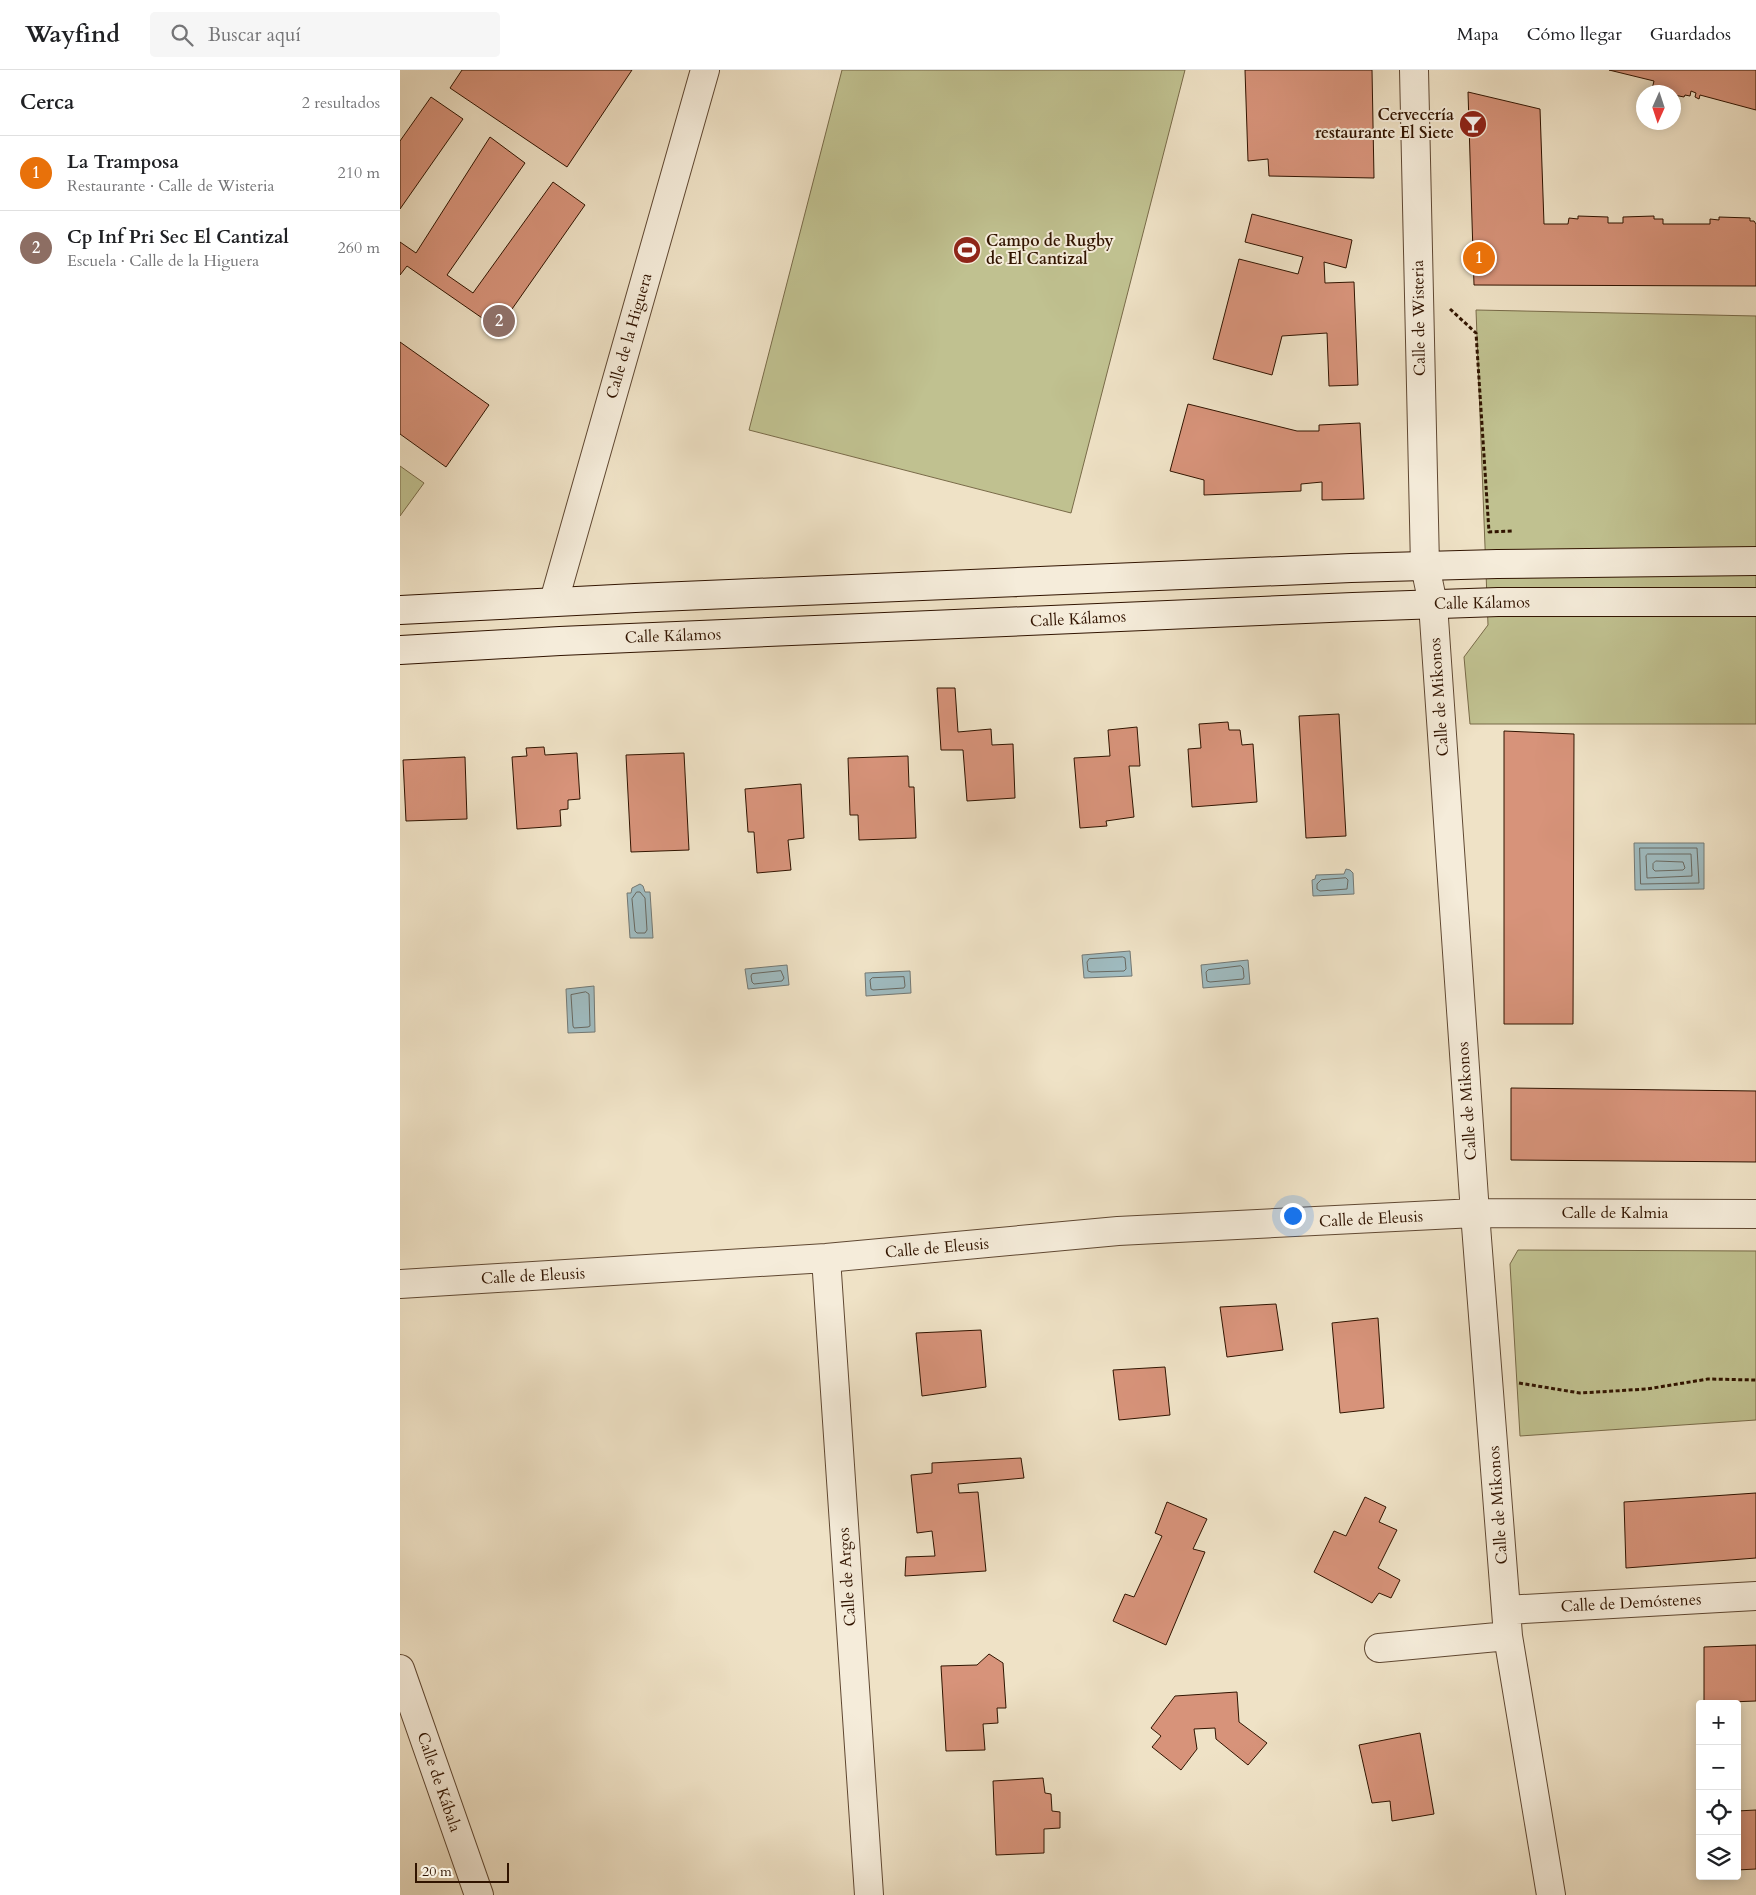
<!DOCTYPE html>
<html lang="es">
<meta charset="utf-8">
<style>
body{margin:0;font-family:Cardo,serif;background:#f6f6f6;color:#202124}
.controls{position:absolute;right:15px;bottom:15px;display:grid;overflow:hidden;border-radius:5px;box-shadow:0 2px 12px #0003}
.controls button{width:45px;height:45px;display:grid;place-items:center;padding:0;border:0;border-bottom:1px solid #e0e0e0;background:#fff;color:#202124;font:25px sans-serif}
.compass{position:absolute;left:1236px;top:15px;width:45px;height:45px;border-radius:50%;background:#fff;box-shadow:0 2px 12px #0003;rotate:183deg}
.scale{position:absolute;left:15px;bottom:12px;width:94px;box-sizing:border-box;padding-left:5px;border:2px solid #311400;border-top:0;font-size:14px;line-height:18px;white-space:nowrap;color:#311400;-webkit-text-stroke:4px #f5ecda;paint-order:stroke}
.you{position:absolute;left:892px;top:1145px;width:18px;height:18px;margin:-12px;border:4px solid #fff;border-radius:50%;background:#1a73e8;box-shadow:0 0 0 8px #1a73e833}
.badge{display:grid;place-items:center;width:32px;height:32px;border-radius:50%;background:#b45309;color:#fff;font-size:16px;font-weight:700}
.pin{position:absolute;translate:-50% -50%;border:2px solid #fff;box-shadow:0 1px 5px #0006}
.list{margin:0;padding:0;list-style:none}
h2{display:flex;justify-content:space-between;align-items:center;height:65px;margin:0;padding:0 20px;font-size:21px}
h2 small{font-size:16px;font-weight:400;color:#757577}
.list li{display:grid;grid-template-columns:32px 1fr auto;gap:15px;align-items:center;box-sizing:border-box;height:75px;padding:0 20px;border-top:1px solid #e0e0e0}
.list b{display:block;font-size:19px;white-space:nowrap}
.list p{margin:0;font-size:16px;white-space:nowrap;color:#757577}
.list em{font-size:16px;font-style:normal;color:#757577}
.icon{flex:none;width:28px;height:28px;fill:none;stroke:currentColor;stroke-width:2;stroke-linecap:round;stroke-linejoin:round}
.map{position:relative;flex:none;width:1356px;height:1825px;overflow:hidden}
header{display:flex;align-items:center;gap:30px;box-sizing:border-box;height:70px;padding:0 25px;background:#fff;border-bottom:1px solid #e0e0e0}
header strong{font-size:24px}
nav{display:flex;gap:28px;margin-inline-start:auto;font-size:18px}
.search{width:350px;height:45px;background:#f6f6f6;display:flex;align-items:center;gap:12px;box-sizing:border-box;padding:0 18px;border-radius:5px;color:#757577;font-size:19px}
main{display:flex}
aside{flex:1;background:#fff}
.map>svg:first-child{display:block}
</style>
<header>
<strong>Wayfind</strong>
<div class="search"><svg class="icon" aria-label="search" viewBox="0 0 24 24"><circle cx="10" cy="10" r="6"/><path d="M15 15l6 6"/></svg>Buscar aquí</div>
<nav><a>Mapa</a><a>Cómo llegar</a><a>Guardados</a></nav>
</header>
<main>
<aside>
<h2>Cerca<small>2 resultados</small></h2>
<ul class="list">
<li><span class="badge" style="background:#e8710a">1</span><div><b>La Tramposa</b><p>Restaurante · Calle de Wisteria</p></div><em>210 m</em></li>
<li><span class="badge" style="background:#8d6e63">2</span><div><b>Cp Inf Pri Sec El Cantizal</b><p>Escuela · Calle de la Higuera</p></div><em>260 m</em></li>
</ul>
</aside>
<div class="map">
<svg width="1356" height="1825" viewBox="0 0 1356 1825">
<rect width="100%" height="100%" fill="#efe2c6"/>
<filter id="stains"><feTurbulence type="fractalNoise" baseFrequency=".004" numOctaves="4"/><feColorMatrix values="0 0 0 0 .2 0 0 0 0 .09 0 0 0 0 .02 0 0 0 .5 -.17"/></filter>
<radialGradient id="worn" r=".72"><stop offset=".6" stop-color="#630" stop-opacity="0"/><stop offset="1" stop-color="#630" stop-opacity=".3"/></radialGradient>
<path fill="#c0c190" stroke="#786a48" d="M442,0H785L671,443L349,360Z
M1076,240L1356,246V654H1070L1064,587L1088,555Z
M0,396L24,413L0,446Z
M1118,1180L1356,1181V1350L1120,1366L1110,1194Z"/>
<path fill="#9fbbc0" stroke="#737873" d="M1234,773H1304V819L1235,820Z
M946,799L950,800L953,803L954,824L913,826L912,810L915,809L916,805L944,804Z
M240,814L243,816L245,822H250L253,868H230L227,823H231L232,818Z
M730,881L732,906L684,908L682,885Z
M848,890L850,914L803,918L801,895Z
M387,895L389,915L348,919L345,899Z
M510,901L511,923L466,926L465,903Z
M194,916L195,962L168,963L166,919Z"/>
<g fill="none" stroke-linecap="round" stroke-linejoin="round">
<path stroke="#686860" stroke-width="1" d="M1240,778H1297L1299,813L1241,814Z
M1248,784H1291L1292,806L1247,808L1246,786Z
M1256,791L1283,792L1285,798L1283,800L1255,801L1253,799V794Z
M946,808L948,810L947,819L920,821L917,819V814L921,810Z
M237,822H240L245,828L247,860L245,863H237L235,861L232,829Z
M723,887L725,888L726,899L724,901L691,902L688,901L687,892L689,889Z
M841,896L843,898L844,907L843,909L810,912L807,911L806,902L808,900Z
M381,901L384,908L382,911L354,914L352,912L351,906L352,904Z
M504,907L505,916L504,918L473,920L471,919L470,910L472,908Z
M186,922L189,924L190,956L188,957L174,958L173,956L171,925Z"/>
</g>
<path fill="#d7937a" stroke="#311400" d="M62,0H232L167,97L50,18Z
M845,0H972L974,108L869,106L868,89L848,91Z
M1209,0H1356V40L1300,25L1299,29L1295,27L1296,23L1291,21L1290,26L1285,25L1284,27L1274,25V22L1252,19L1254,11Z
M1068,22L1140,39L1144,154H1168L1169,148L1178,149V146L1208,147V153H1223V147L1254,146V149H1263V154H1310V149L1319,150V147L1350,148V151H1354L1356,154V216L1074,215Z
M31,27L63,49L0,139V71Z
M90,67L125,93L47,205L73,223L153,112L185,135L98,259L7,196L0,205V172L16,183Z
M852,144L952,170L946,198L924,192L925,213L954,212L958,315L929,316L927,263L882,266L872,305L813,289L839,189L898,204L903,187L845,172Z
M0,272L89,335L46,397L0,364Z
M788,334L897,361H919V355L960,353L964,429L922,430V412L901,414V421L804,425V410L770,401Z
M537,618H555L558,662L591,659L592,675L613,674L615,728L567,731L563,680H541Z
M939,644L946,766L906,768L899,646Z
M828,652L829,660H840L842,675L853,674L857,732L792,737L788,679L801,678L799,654Z
M737,657L740,696H729L734,747L706,751L707,756L680,758L674,688L710,686L708,660Z
M1104,661L1174,664L1173,954H1104Z
M144,677L145,685L177,683L180,729L168,730V739L160,740L161,756L117,759L112,687L127,686L126,678Z
M284,683L289,780L231,782L226,685Z
M508,686L509,717H514L516,768L459,770L458,745H450L448,688Z
M65,687L67,749L6,751L3,690Z
M401,714L404,768L388,770L391,800L357,803L354,762H348L345,719Z
M1111,1018L1356,1021V1092L1111,1090Z
M876,1234L883,1280L827,1287L820,1237Z
M978,1248L984,1338L940,1343L932,1253Z
M581,1260L586,1317L522,1326L516,1263Z
M765,1297L770,1345L719,1350L713,1300Z
M621,1388L624,1408L558,1414L559,1423L578,1422L586,1501L505,1506L506,1487L535,1486L532,1461L517,1463L511,1405L532,1403V1393Z
M1356,1423V1488L1226,1498L1224,1432Z
M965,1427L986,1437L979,1452L997,1460L978,1498L1000,1510L991,1528L979,1523L972,1533L914,1502L934,1461L946,1466Z
M767,1432L807,1449L793,1479L805,1482L766,1575L713,1551L725,1524L734,1527L762,1466L755,1463Z
M1356,1575V1631L1304,1633V1577Z
M589,1584L603,1593L606,1638H597L598,1653L583,1654L585,1680L546,1681L541,1596L577,1595Z
M837,1622L839,1652L867,1673L848,1695L816,1669L815,1658L794,1659L797,1679L781,1700L752,1677L761,1666L751,1658L775,1626Z
M1020,1663L1034,1744L992,1751L990,1731L972,1733L959,1675Z
M643,1708L645,1723L651,1724L652,1741L660,1742V1758L644,1759V1783L596,1785L593,1711Z
M1356,1740V1799L1337,1800V1741Z"/>
<g fill="none" stroke-linecap="round" stroke-linejoin="round">
<defs>
<path id="street" d="M1014,0L1025,496L1033,534L1075,1143L1106,1540L1108,1566L1151,1825
M154,531L305,0
M426,1188L469,1825
M0,1214L426,1188L718,1161L1075,1143L1356,1144
M1106,1540L1356,1526
M979,1578L1108,1566
M0,1599L79,1825"/>
<path id="secondary" d="M0,540L235,528L951,498L1097,494L1356,491
M0,580L160,571L953,537L1098,532H1356"/>
</defs>
<use href="#street" stroke="#604832" stroke-width="30"/>
<use href="#secondary" stroke="#311400" stroke-width="30"/>
<path stroke="#311400" stroke-width="3" stroke-dasharray="4 2.5" stroke-linecap="butt" d="M1050,239L1076,263L1089,462L1113,461
M1119,1313L1180,1323L1247,1319L1308,1309L1356,1310"/>
<use href="#street" stroke="#f5ecda" stroke-width="28"/>
<use href="#secondary" stroke="#f5ecda" stroke-width="28"/>
</g>
<defs>
<symbol id="bar-disc" viewBox="-11 -11 22 22"><circle r="9.5" fill="#8f2418" stroke="#f5ecda"/><path d="M-6-5H6L.8 .8V4.5H3.5V6h-7V4.5H-.8V.8Z" fill="#fff"/></symbol>
<symbol id="stadium-disc" viewBox="-11 -11 22 22"><circle r="9.5" fill="#8f2418" stroke="#f5ecda"/><path d="M0-5a6.5 5 0 1 0 0 10a6.5 5 0 1 0 0-10ZM-3.5-1.8h7v3.6h-7Z" fill="#fff"/></symbol>
</defs>
<g fill-rule="evenodd">
<use href="#bar-disc" x="1057" y="38" width="32" height="32"/>
<use href="#stadium-disc" x="551" y="164" width="32" height="32"/>
</g>
<g text-anchor="middle" dominant-baseline="central" stroke-width="4" stroke-linejoin="round" paint-order="stroke">
<g font-size="16" font-weight="bold" fill="#311400" stroke="#f5ecda" text-anchor="end">
<text x="1054" y="45">Cervecería<tspan x="1054" dy="18">restaurante El Siete</tspan></text>
<text x="586" y="171" text-anchor="start">Campo de Rugby<tspan x="586" dy="18">de El Cantizal</tspan></text>
</g>
<g font-size="16" fill="#311400" stroke="#f5ecda">
<text transform="translate(1019 248) rotate(-91)">Calle de Wisteria</text>
<text transform="translate(229 266) rotate(-74)">Calle de la Higuera</text>
<text transform="translate(1082 533) rotate(-1)">Calle Kálamos</text>
<text transform="translate(678 549) rotate(-3)">Calle Kálamos</text>
<text transform="translate(273 566) rotate(-2)">Calle Kálamos</text>
<text transform="translate(1039 627) rotate(-94)">Calle de Mikonos</text>
<text transform="translate(1067 1031) rotate(-94)">Calle de Mikonos</text>
<text x="1215" y="1143">Calle de Kalmia</text>
<text transform="translate(971 1149) rotate(-3)">Calle de Eleusis</text>
<text transform="translate(537 1178) rotate(-5)">Calle de Eleusis</text>
<text transform="translate(133 1206) rotate(-3)">Calle de Eleusis</text>
<text transform="translate(1098 1435) rotate(-94)">Calle de Mikonos</text>
<text transform="translate(447 1507) rotate(-94)">Calle de Argos</text>
<text transform="translate(1231 1533) rotate(-3)">Calle de Demóstenes</text>
<text transform="translate(39 1712) rotate(71)">Calle de Kábala</text>
</g>
</g>
<rect width="100%" height="100%" filter="url(#stains)"/>
<rect width="100%" height="100%" fill="url(#worn)"/>
</svg>
<div class="controls">
<button>+</button>
<button>−</button>
<button><svg class="icon" aria-label="locate" viewBox="0 0 24 24"><circle cx="12" cy="12" r="6"/><path d="M12 2v4M12 18v4M2 12h4M18 12h4"/></svg></button>
<button><svg class="icon" aria-label="layers" viewBox="0 0 24 24"><path d="M12 4l9 5-9 5-9-5zM3 14l9 5 9-5"/></svg></button>
</div>
<svg class="compass" viewBox="-18 -18 36 36"><path d="M0-13l5 13h-10z" fill="#e53935"/><path d="M0 13l5-13h-10z" fill="#757577"/></svg>
<div class="scale">20 m</div>
<div class="you"></div>
<div class="pin badge" style="left:1079px;top:188px;background:#e8710a">1</div>
<div class="pin badge" style="left:99px;top:251px;background:#8d6e63">2</div>
</div>
</main>
